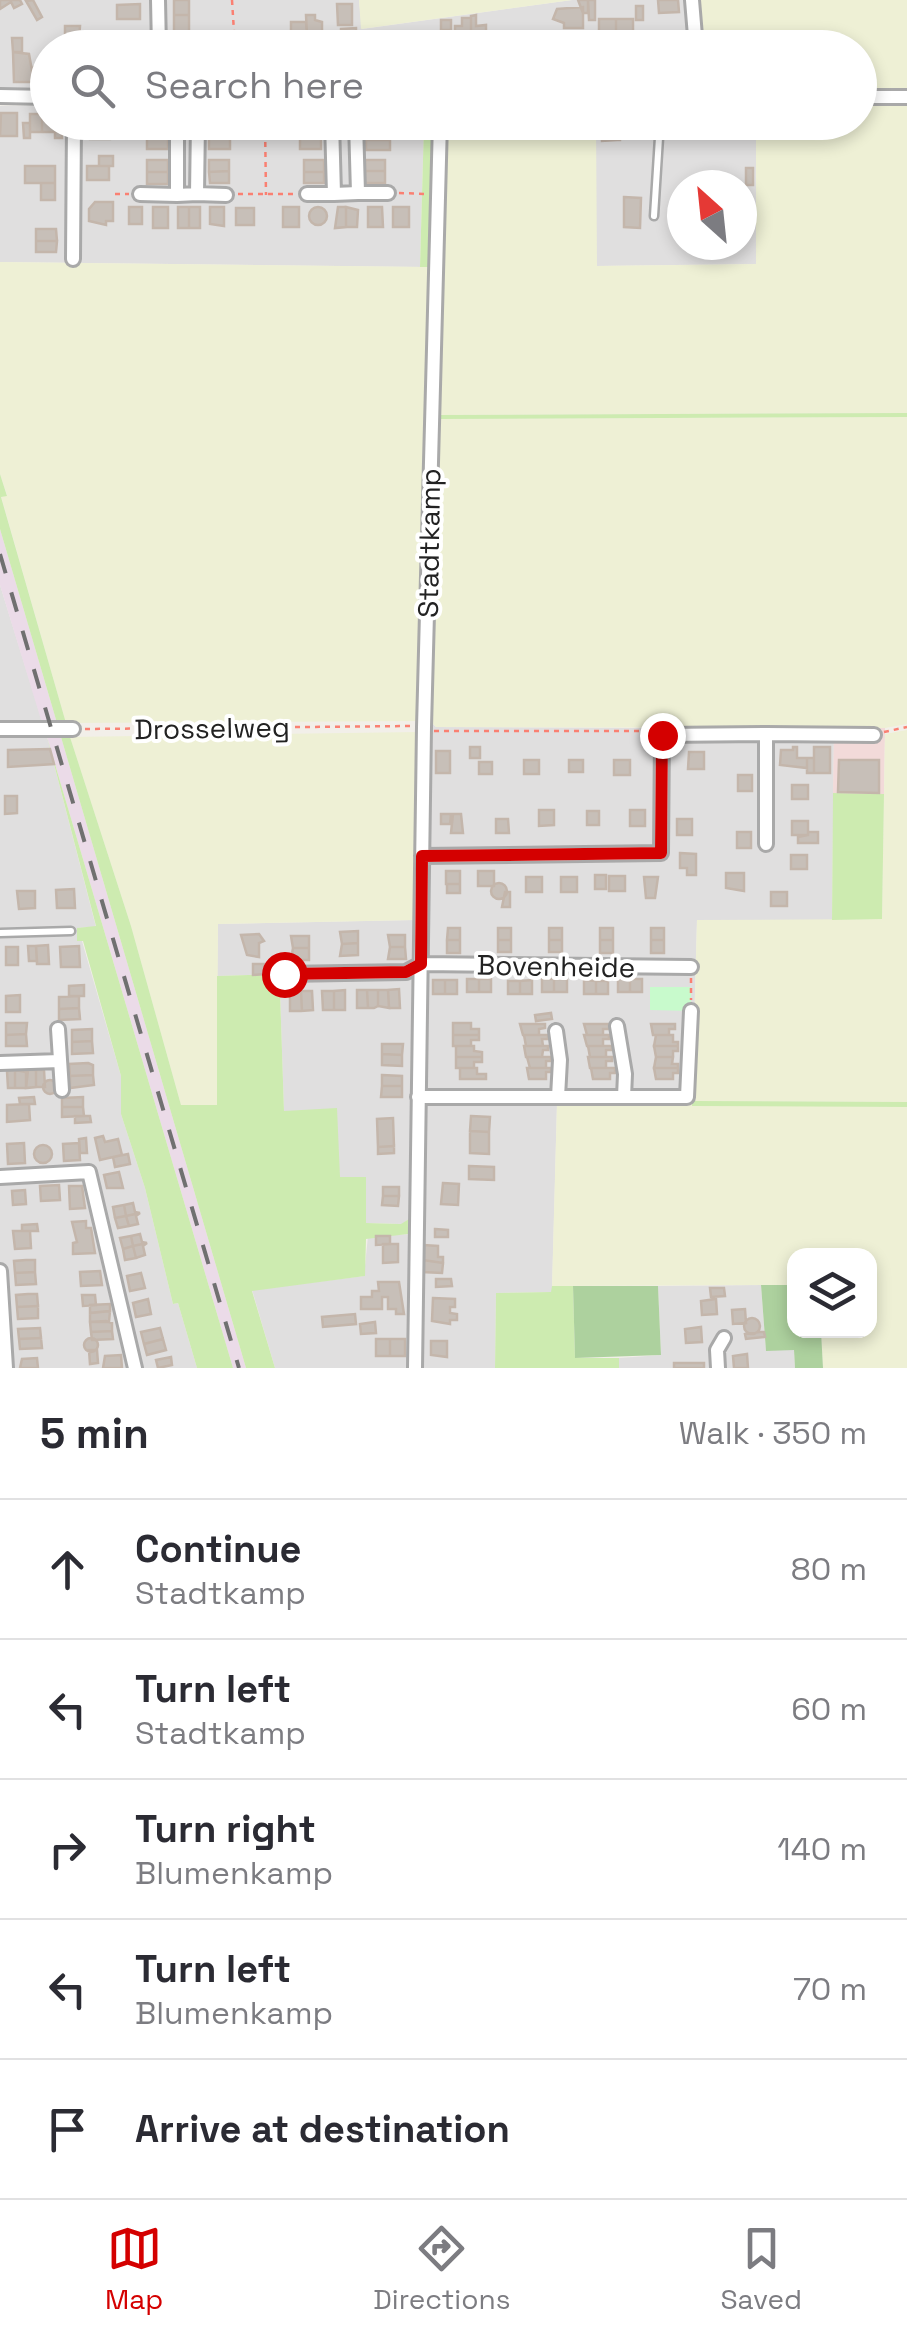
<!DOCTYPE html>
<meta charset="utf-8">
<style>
body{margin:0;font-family:"Space Grotesk",sans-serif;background:#f2f2f3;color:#2b2b33}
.controls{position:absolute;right:30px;bottom:30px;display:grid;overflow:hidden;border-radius:20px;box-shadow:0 5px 15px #0003}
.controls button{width:90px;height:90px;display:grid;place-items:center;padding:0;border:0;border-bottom:2px solid #e1e1e2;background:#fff;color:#2b2b33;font:50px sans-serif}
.compass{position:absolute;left:667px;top:170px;width:90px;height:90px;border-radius:50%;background:#fff;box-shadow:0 5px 15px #0003;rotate:333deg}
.stop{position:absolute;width:30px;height:30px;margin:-22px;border:8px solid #d40000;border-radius:50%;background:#fff}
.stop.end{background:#d40000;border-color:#fff;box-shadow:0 2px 10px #0008}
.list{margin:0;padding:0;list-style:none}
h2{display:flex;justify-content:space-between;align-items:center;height:130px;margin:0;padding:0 40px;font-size:42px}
h2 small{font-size:32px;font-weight:400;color:#7c7c81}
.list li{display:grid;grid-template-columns:65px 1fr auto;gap:30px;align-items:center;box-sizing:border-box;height:140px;padding:0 40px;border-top:2px solid #e1e1e2}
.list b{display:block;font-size:38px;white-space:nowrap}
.list p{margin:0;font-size:32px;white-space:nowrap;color:#7c7c81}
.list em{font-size:32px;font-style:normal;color:#7c7c81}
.icon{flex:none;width:55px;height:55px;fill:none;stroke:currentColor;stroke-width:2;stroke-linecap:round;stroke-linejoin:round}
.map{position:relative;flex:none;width:907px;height:1368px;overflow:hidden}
.search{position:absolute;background:#fff;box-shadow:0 5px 15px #0003;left:30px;right:30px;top:30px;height:110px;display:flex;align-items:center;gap:25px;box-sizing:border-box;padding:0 35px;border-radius:55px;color:#7c7c81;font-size:38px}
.sheet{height:830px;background:#fff}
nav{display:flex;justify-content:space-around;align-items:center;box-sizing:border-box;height:140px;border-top:2px solid #e1e1e2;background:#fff;font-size:28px;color:#7c7c81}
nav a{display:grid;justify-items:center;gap:5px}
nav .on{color:#d40000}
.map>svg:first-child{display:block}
</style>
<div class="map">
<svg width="907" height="1368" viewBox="0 0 907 1368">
<rect width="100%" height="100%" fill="#f2efe9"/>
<path fill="#e0dfdf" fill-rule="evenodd" d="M0,0H359L362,29L572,0H686L691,47L48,48L47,91L0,89Z
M47,105L48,122L424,123L420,267L0,262V106Z
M596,123H756L757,264L596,266ZM682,185H742V245H682Z
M0,585L47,737L96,927L77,928L78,941H82L121,1076V1114L145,1188L173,1304L178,1303L197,1368H0Z
M430,721L436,727L834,729L832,920H697L692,1104H557L552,1292L496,1293L495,1368H418Z
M413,920L410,1103L414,1104L409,1219L402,1224L366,1223L340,1178L284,1111L280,991L291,980L277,979L276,974L217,976L218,924Z
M412,1234L410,1368H275L252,1290L364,1276L368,1236Z
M761,1285L766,1350H794L795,1368H619V1358L661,1355L658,1286Z"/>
<path fill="#f2dad9" d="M885,728L884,794L833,793L834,729Z"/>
<path fill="#ebdbe8" d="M0,529L57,723H42L0,585Z
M47,737H61L246,1368H233Z"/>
<path fill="#eef0d5" d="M359,0H572L361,29Z
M695,0H907V90H860V48L700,47Z
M860,103H907V413L437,415L444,123H596L597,266L756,264V123L860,122Z
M0,262L431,267L418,721L66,723L1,496L7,495L0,474Z
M907,417V724L885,728L436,727L430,721L437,419Z
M907,730V1102L692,1101L697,920L882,919L885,734Z
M419,732L416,920L218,924L217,1106L181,1105L131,926L70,737Z
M557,1103L907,1107V1368H823L821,1331L870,1330V1256H794V1285L552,1286Z"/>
<path fill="#cdebb0" d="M424,123H434L431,267H420Z
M907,413V417L437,419V415Z
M0,474L7,496L1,497L66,723H57L0,529Z
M47,737L233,1368H197L178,1303L173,1304L145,1188L121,1114V1076L83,941H77V928L96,926Z
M61,737H70L131,926L181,1105H217V976L277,974V979H292L280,991L284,1111L337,1108L340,1177H366V1223L401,1224L409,1219L408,1234L366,1239L365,1276L252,1291L275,1368H246Z
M833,793L884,794L882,919L832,920Z
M692,1101L907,1102V1107L692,1106Z
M552,1286H573L575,1358H619V1368H495L496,1293L551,1292Z"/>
<path fill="#add19e" d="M761,1285H794V1330L821,1331L823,1368H795L794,1350L766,1351Z
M573,1286H658L661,1355L575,1358Z"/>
<path fill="#c8facc" d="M650,987H691V1011L650,1010Z"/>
<path fill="#c7bfb8" stroke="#c4b6ab" stroke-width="2.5" d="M0,0H20L22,4L14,8L11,2L0,9Z
M33,0L42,17L37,20L26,1Z
M174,0H189V15H174Z
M578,0H588V13H583Z
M588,0H595V20H589Z
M658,0H678L679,12L659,13Z
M140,4V19H117V5Z
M337,4H352V25H338Z
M636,6H643V20H636Z
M583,7V28H564V23L553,19L557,9Z
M174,15H189V32H174Z
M306,15H315V20L322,22V36H307Z
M476,15V26L486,25V40H471V16Z
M462,18H471V40H455V26H462Z
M599,19H616V34H599Z
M616,19H633V34H616Z
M441,20H451V30H441Z
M291,22H306L307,36H291Z
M65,26H80L79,41L65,40Z
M356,28V35H341V29Z
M264,33H274V48H263Z
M124,34H140V48H124Z
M12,38H22V52H13Z
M193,40H208L209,48H193Z
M13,52L29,54L34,82H14Z
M34,67H48V78H34Z
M1,113H17V136H0Z
M30,114H42V132H30Z
M42,114H48V122H55V132H42Z
M90,122H100V139H90Z
M100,122H110V139H100Z
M619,122H629V137H620V140H616V126H619Z
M736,122H749V137H736Z
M23,123H30V138H24Z
M55,123H61L62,138H55Z
M230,125V149H209V126Z
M311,125L324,126V137H304V126Z
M366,125H390L389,140H367Z
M147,126H168V138H147Z
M616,126V140L602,141L601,127Z
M300,137H321V149H300Z
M147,138H168V149H147Z
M366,140H390V150H366Z
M99,156H113V166H99Z
M147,160H168V172H147Z
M209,160H229V171L209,172Z
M304,160H324V172H304Z
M365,160H385V171H365Z
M25,166H55V183H25Z
M87,166H109V180H87Z
M746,168H753V185H746Z
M229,171V183H210L209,172Z
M365,171H385V183H365Z
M147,172H168V184H147Z
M304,172H324V183H304Z
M41,183H55V200H41Z
M624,197L641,198L640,228L624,227Z
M95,202H113V221H106V225L89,221V209Z
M309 216a9 9 0 1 1 18 0a9 9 0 1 1-18 0Z
M129,207H142V224H129Z
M153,207H168V228H153Z
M178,207H189V228H178Z
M189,207H200V228H189Z
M210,207H224V226L210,224Z
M283,207H299V227H283Z
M338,207H346V227L335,228Z
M346,207L358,210L357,227H346Z
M368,207H382L383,227H368Z
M393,207H409V227H393Z
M236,208H254V225H236Z
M36,229H56L57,241H36Z
M36,241H57L56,252H36Z
M470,747H480V758H470Z
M793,747H797V758H807V768L780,765L781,750H793Z
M814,747H830V773H814Z
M50,749L54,764L8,767V750Z
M436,751H450V773H436Z
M689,752H704V769H688Z
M807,758H814V773H807Z
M524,760H539V774H524Z
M569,760H583V772H569Z
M614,760H630V775H614Z
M839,760H879V793L838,792Z
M479,762H492V774H479Z
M738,775H752V791H738Z
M792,785H808V799H792Z
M5,796H17V813L5,814Z
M539,810H554V825L539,826Z
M630,810H645V826H630Z
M587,811H599V825H587Z
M441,814H451L450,824H441Z
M453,814H461L463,833H451Z
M496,819H508L509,833H496Z
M677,819H692V835H677Z
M792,821H808V835H792Z
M737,832H751V848H737Z
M808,832H818V843H798V837L808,835Z
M680,853L696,854V875H687V868H680Z
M791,855H807V869H791Z
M446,871H460V884H446Z
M478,871H494V886H478Z
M726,873H744V891L726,888Z
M595,875H606V889H595Z
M609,876H625V891H609Z
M526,877H542V892H526Z
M561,877H577V892H561Z
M644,877H658L655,898H646Z
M491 891a8 8 0 1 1 16 0a8 8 0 1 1-16 0Z
M447,884H460V893H447Z
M74,889L75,908H57L56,890Z
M17,891H35V908L19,909Z
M505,892H510V907H502Z
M771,892H787V906H771Z
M448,928H460V940H447Z
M498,928H511V940H498Z
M549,928H562V940H549Z
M600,928H613V940H600Z
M651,928H664V940H651Z
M358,931V943L342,944L340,932Z
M259,934L264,941L259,943V957L247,955L241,935Z
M388,935H405V947H390Z
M291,936H309V948H293Z
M447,940H460V953H447Z
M498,940H511V952H498Z
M549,940H562V952H549Z
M600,940H613V953H600Z
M651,940H664V953H651Z
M358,943V955L340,956L342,944Z
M48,945L49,964H37L36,946Z
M28,946H36L37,961H29Z
M79,946L80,967H61L60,947Z
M6,947H18V965H6Z
M390,947H405L406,959H388Z
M293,948H309V960H291Z
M253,964H264V974L253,975Z
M467,979H479V992H467Z
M479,979H491V992H479Z
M542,979H554V992H542Z
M554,979H567V992H554Z
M618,979H630V992H618Z
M630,979H642V992H630Z
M433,980H445V994H433Z
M445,980H457V994H445Z
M532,980V994H520V981Z
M584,980L596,981V994H584Z
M508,981H520V994H508Z
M596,981H608V994H596Z
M84,985V996H69V986Z
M399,989L400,1008H389L388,990Z
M345,990V1010H334V991Z
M357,990H367L368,1008H357Z
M367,990H378V1006L374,1008H368Z
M378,990H388L389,1008L378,1006Z
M301,991H312L313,1010L302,1011Z
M301,991L302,1011H290V992Z
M322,991H334V1010H323Z
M20,995V1012H6V996Z
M79,996V1008L59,1009V997Z
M79,1008L80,1019L59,1020V1009Z
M551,1013L552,1019L536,1021L535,1015Z
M6,1023H27L26,1034L6,1035Z
M453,1023H471V1029H479V1035H453Z
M520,1024H545V1028L539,1029V1035H523Z
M584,1024H609V1029H603V1035H587Z
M651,1024H675V1029H669V1035H653Z
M92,1029V1041L72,1042V1030Z
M26,1034L27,1046H6V1035Z
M453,1035H479V1040H471V1046H453Z
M524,1035H548V1039H542L543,1046H526Z
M584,1035H609V1039H603V1046H587Z
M656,1035H673V1042H678V1046H654Z
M92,1041L93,1053L72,1054V1042Z
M382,1044H403L402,1055L382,1054Z
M456,1046H474V1051L482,1052V1057H456Z
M524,1046H548V1050H543L542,1057H526Z
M588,1046H612V1050H606V1057H590Z
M654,1046H678V1051H673V1057H656Z
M382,1054L402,1055V1066L382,1065Z
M456,1057H482V1062H474V1068H456Z
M527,1057H551V1061H546V1068H530Z
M588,1057H612V1061H606V1068H590Z
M656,1057H673L672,1064H678V1068H654Z
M88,1063L93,1065V1075L70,1076L69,1064Z
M460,1068H477V1074H486V1079H460Z
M527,1068H551V1072H546V1079H529Z
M591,1068H615V1073H610V1079H593Z
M654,1068H678V1073H673V1079H656Z
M15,1070V1088H8L7,1071Z
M15,1070L26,1072V1088H15Z
M28,1070H36V1087L26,1088Z
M36,1070H44L45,1087H36Z
M93,1075L94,1085L70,1088V1076Z
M382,1075L402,1076V1086H382Z
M43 1087a7 7 0 1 1 14 0a7 7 0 1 1-14 0Z
M382,1086H402V1097H381Z
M34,1097L35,1104H20L19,1098Z
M83,1097V1107H62V1098Z
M29,1104L30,1120L7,1122V1105Z
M62,1107H83L84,1116L62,1117Z
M75,1116H90L91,1122L75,1123Z
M471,1116L490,1117L489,1132L470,1131Z
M393,1118L394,1146L378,1147L377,1119Z
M470,1131L489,1132V1154L470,1153Z
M103,1136L105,1142L118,1139L122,1155L100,1160L95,1138Z
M86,1138L87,1153H80L79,1139Z
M24,1143L25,1163L8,1164L7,1144Z
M79,1143L80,1160L64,1161L63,1144Z
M34 1154a9 9 0 1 1 18 0a9 9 0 1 1-18 0Z
M394,1146V1153L378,1154V1147Z
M128,1154L130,1164L115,1167L113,1157Z
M469,1166L494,1167V1180L469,1179Z
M119,1172L123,1188H107L104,1175Z
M443,1183L459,1184L458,1205L441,1204Z
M59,1185L60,1200L41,1201L40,1186Z
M69,1186H82L85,1208L70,1209Z
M383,1187H399V1196H383Z
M25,1190L26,1204L13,1205L12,1191Z
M383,1196H399L398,1206L382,1205Z
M133,1203L135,1212L140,1213L126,1216L124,1205Z
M124,1205L126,1216L115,1218L113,1207Z
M140,1213L136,1216L138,1224L129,1226L126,1216Z
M126,1216L129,1226L118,1228L115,1218Z
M86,1221V1228H91L95,1253L73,1254V1243L77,1242L72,1222Z
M37,1224L38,1231H22V1225Z
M435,1229L448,1230V1237H435Z
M13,1231H30L31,1248L15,1249Z
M140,1234L142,1242L147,1243L133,1246L131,1236Z
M131,1236L133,1246L123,1249L120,1238Z
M376,1236H390V1244L376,1245Z
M147,1243L143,1246L145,1255L136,1258L133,1246Z
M383,1244H398V1262L383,1263Z
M423,1245L438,1246V1257H443V1263L423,1260Z
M133,1246L136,1258L125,1260L123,1249Z
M26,1260H35V1272L15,1273L14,1261Z
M423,1260L443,1263L442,1273L422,1272Z
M100,1271L102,1285L81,1286L80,1272Z
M35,1272L36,1284L16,1285L15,1273Z
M141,1273L145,1288L130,1291L127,1276Z
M436,1279H451L452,1286L436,1287Z
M378,1282H399L404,1314H396V1309H388V1297H382V1309H361V1297H372V1291H379Z
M710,1288H724L725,1296L711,1297Z
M28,1294H37L38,1306L17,1307L16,1295Z
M82,1295H95L96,1305L83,1306Z
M433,1298L455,1299V1307H450V1313L457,1314V1320H450V1324L432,1321Z
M148,1299L151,1314L136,1317L133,1303Z
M716,1299L717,1314L702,1315L701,1301Z
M110,1304V1311L90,1313V1305Z
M38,1306V1318L18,1319L17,1307Z
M745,1309L746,1323L733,1324L732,1310Z
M110,1311L109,1322H90V1313Z
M355,1314L356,1324L323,1327L322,1317Z
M744 1326a8 8 0 1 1 16 0a8 8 0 1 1-16 0Z
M106,1321L112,1323V1331L91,1332L90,1322Z
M375,1322L376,1333L361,1334L360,1324Z
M701,1327L702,1342L686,1343L685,1329Z
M40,1328L41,1338L19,1339L18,1329Z
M160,1328L163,1339L144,1344L141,1332Z
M112,1331L113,1339L92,1340L91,1332Z
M759,1332H764L765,1337L746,1339L745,1334Z
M41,1338L42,1348L20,1349L19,1339Z
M84 1345a7 7 0 1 1 14 0a7 7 0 1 1-14 0Z
M163,1339L166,1350L147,1355L144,1344Z
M376,1339H390V1356H376Z
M390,1339H405V1356H390Z
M431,1341H447V1357L431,1355Z
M89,1350H97L98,1363L90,1364Z
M747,1354L748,1368H734L733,1356Z
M121,1355L122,1368H103L105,1356Z
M171,1357L172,1365L158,1368L156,1360Z
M37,1358L38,1368H20L22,1359Z
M674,1363H704V1368H674Z"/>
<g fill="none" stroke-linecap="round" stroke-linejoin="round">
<defs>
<path id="lane" d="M654,216L660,122
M0,933L71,931"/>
<path id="street" d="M158,0L159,48
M692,0L696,48
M473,44V48
M310,45V48
M617,48V43
M0,96L48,97
M860,97H907
M177,122V195L197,194L198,122
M332,122L334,194L358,193L356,122
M358,193H388
M140,194L177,195
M197,194L226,195
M307,194H334
M73,259L74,122
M0,729H73
M766,734L874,735
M422,856L661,853L662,735L766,734V844
M284,974L406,972L421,964L691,967
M617,1026L625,1074L624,1097
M58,1029L62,1090
M556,1031L560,1060L558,1097
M0,1063L60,1061
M418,1097H687L691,1011
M0,1177L89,1172L135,1368
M0,1271L6,1368
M415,1368L424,727L440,122
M718,1368L717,1350L724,1338"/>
</defs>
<use href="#lane" stroke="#a9a9a9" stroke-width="11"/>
<use href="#street" stroke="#a9a9a9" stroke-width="18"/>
<path stroke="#fa8072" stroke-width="2.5" stroke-dasharray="5 5" stroke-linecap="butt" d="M232,0L235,48
M265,122L266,195
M399,193L426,194
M115,194H129
M238,194H295
M85,729L412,726
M434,731H651
M884,732L907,727
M691,978V1000"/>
<use href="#lane" stroke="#fff" stroke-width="6"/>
<use href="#street" stroke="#fff" stroke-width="12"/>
<path stroke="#707070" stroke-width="4" stroke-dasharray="20 20" stroke-linecap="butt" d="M0,554L239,1368"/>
</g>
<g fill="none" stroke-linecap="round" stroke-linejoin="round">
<path stroke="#d40000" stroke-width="12" d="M284,974L406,972L421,964L422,856L661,853L662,735"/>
</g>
<g text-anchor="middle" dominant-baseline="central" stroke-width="8" stroke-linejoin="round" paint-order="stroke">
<g font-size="28" fill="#222" stroke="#fff">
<text transform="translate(429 543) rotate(-89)">Stadtkamp</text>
<text transform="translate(212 728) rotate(-1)">Drosselweg</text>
<text transform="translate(556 966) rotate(1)">Bovenheide</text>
</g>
</g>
</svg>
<div class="controls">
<button><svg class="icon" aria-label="layers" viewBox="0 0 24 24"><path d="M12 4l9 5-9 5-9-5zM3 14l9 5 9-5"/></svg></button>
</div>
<svg class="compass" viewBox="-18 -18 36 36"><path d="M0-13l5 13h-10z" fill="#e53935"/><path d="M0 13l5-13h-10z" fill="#7c7c81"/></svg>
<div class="stop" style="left:284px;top:974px"></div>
<div class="stop end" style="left:662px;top:735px"></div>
<div class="search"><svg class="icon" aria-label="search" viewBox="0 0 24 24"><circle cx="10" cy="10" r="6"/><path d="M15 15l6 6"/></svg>Search here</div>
</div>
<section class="sheet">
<h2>5 min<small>Walk · 350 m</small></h2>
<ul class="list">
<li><svg class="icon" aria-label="ahead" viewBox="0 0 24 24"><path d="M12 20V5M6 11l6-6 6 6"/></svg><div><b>Continue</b><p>Stadtkamp</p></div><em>80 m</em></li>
<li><svg class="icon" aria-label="left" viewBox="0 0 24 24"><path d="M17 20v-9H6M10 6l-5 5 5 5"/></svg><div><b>Turn left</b><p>Stadtkamp</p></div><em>60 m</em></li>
<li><svg class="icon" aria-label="right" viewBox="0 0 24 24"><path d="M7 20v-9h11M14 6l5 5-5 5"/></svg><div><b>Turn right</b><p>Blumenkamp</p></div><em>140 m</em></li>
<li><svg class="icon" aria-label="left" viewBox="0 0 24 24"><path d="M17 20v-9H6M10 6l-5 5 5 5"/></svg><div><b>Turn left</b><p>Blumenkamp</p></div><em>70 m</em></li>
<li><svg class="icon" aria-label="arrive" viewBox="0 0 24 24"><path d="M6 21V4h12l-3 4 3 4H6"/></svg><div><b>Arrive at destination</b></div></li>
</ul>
</section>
<nav>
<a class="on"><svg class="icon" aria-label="map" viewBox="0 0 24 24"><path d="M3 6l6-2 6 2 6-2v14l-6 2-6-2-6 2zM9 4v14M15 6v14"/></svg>Map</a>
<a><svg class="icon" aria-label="directions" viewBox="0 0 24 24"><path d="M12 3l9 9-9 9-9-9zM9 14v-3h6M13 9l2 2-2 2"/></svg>Directions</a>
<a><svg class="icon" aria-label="saved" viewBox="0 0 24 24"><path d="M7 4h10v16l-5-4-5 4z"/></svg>Saved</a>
</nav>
